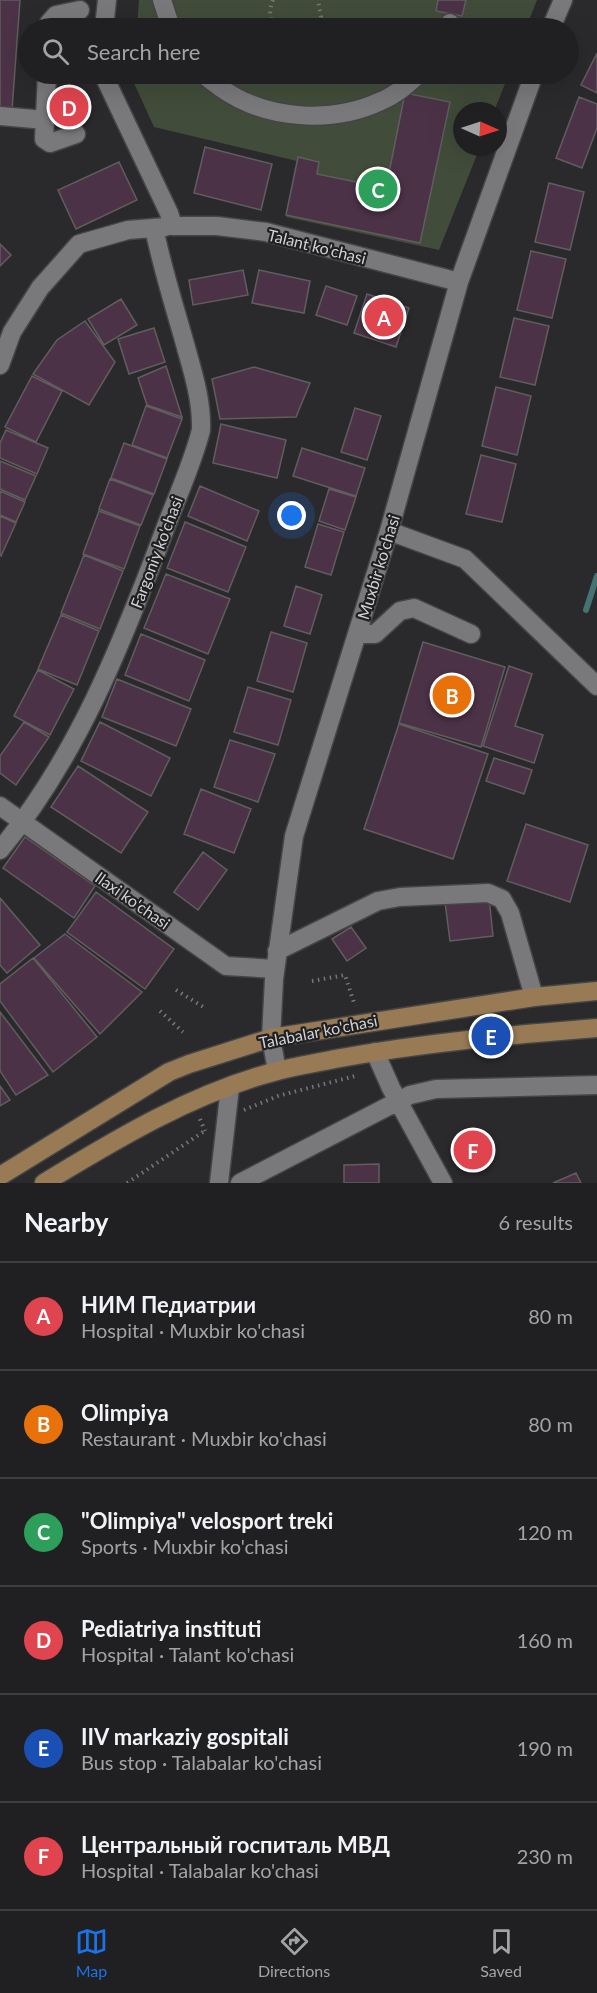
<!DOCTYPE html>
<meta charset="utf-8">
<style>
body{margin:0;font-family:Lato,sans-serif;background:#2d2d2f;color:#f1f3f6}
.compass{position:absolute;left:453px;top:102px;width:54px;height:54px;border-radius:50%;background:#202022;box-shadow:0 6px 24px #0002;rotate:93deg}
.you{position:absolute;left:292px;top:516px;width:21px;height:21px;margin:-15px;border:4px solid #fff;border-radius:50%;background:#1a73e8;box-shadow:0 0 0 9px #1a73e833}
.badge{display:grid;place-items:center;width:39px;height:39px;border-radius:50%;background:#1a73e8;color:#fff;font-size:20px;font-weight:700}
.pin{position:absolute;translate:-50% -50%;border:3px solid #fff;box-shadow:0 2px 6px #0006}
.list{margin:0;padding:0;list-style:none}
h2{display:flex;justify-content:space-between;align-items:center;height:78px;margin:0;padding:0 24px;font-size:26px}
h2 small{font-size:20px;font-weight:400;color:#a2a3a5}
.list li{display:grid;grid-template-columns:39px 1fr auto;gap:18px;align-items:center;box-sizing:border-box;height:108px;padding:0 24px;border-top:2px solid #3d3e40}
.list b{display:block;font-size:22px;white-space:nowrap}
.list p{margin:0;font-size:20px;white-space:nowrap;color:#a2a3a5}
.list em{font-size:20px;font-style:normal;color:#a2a3a5}
.icon{flex:none;width:33px;height:33px;fill:none;stroke:currentColor;stroke-width:2;stroke-linecap:round;stroke-linejoin:round}
.map{position:relative;flex:none;width:597px;height:1183px;overflow:hidden}
.search{position:absolute;background:#202022;box-shadow:0 6px 24px #0002;left:18px;right:18px;top:18px;height:66px;display:flex;align-items:center;gap:15px;box-sizing:border-box;padding:0 21px;border-radius:33px;color:#a2a3a5;font-size:22px}
.sheet{height:726px;background:#202022}
nav{display:flex;justify-content:space-around;align-items:center;box-sizing:border-box;height:84px;border-top:2px solid #3d3e40;background:#202022;font-size:16px;color:#a2a3a5}
nav a{display:grid;justify-items:center;gap:3px}
nav .on{color:#1a73e8}
.map>svg:first-child{display:block}
</style>
<div class="map">
<svg width="597" height="1183" viewBox="0 0 597 1183">
<rect width="100%" height="100%" fill="#2a2a2d"/>
<path fill="#414c3a" d="M139,0H537L526,28H137Z
M133,74H509L494,111H462V147H480L439,250L286,217L297,161L154,127L133,81Z"/>
<g fill="none" stroke-linecap="round" stroke-linejoin="round">
<path stroke="#457273" stroke-width="6" d="M586,610L597,576"/>
</g>
<path fill="#4c3246" stroke="#605d5f" stroke-width="1.5" d="M0,0H20L12,110L0,109Z
M438,0H466L462,16L436,11Z
M597,53V93L581,85Z
M405,93L450,102L420,243L286,215L298,157L319,162L317,174L386,188Z
M579,97L597,104V128L582,168L556,158Z
M205,147L272,164L261,210L194,193Z
M119,162L137,200L76,229L58,190Z
M549,183L584,192L570,250L535,242Z
M0,244L11,255L0,266Z
M531,251L566,259L552,318L517,310Z
M243,270L248,295L193,305L189,280Z
M259,270L310,281L304,313L252,303Z
M326,286L357,296L347,325L316,315Z
M367,294L409,308L396,347L354,333Z
M121,299L137,325L104,345L88,319Z
M514,318L549,326L535,385L500,377Z
M85,321L115,362L89,405L33,374L57,340Z
M154,328L165,362L129,374L118,339Z
M166,366L182,417L147,405L138,378Z
M254,367L310,383L296,417L220,419L212,379Z
M32,376L62,391L36,442L5,427Z
M496,387L531,396L517,455L482,446Z
M146,406L182,419L167,458L132,445Z
M355,408L381,416L367,460L341,452Z
M221,424L286,440L277,478L213,463Z
M6,430L48,448L37,474L0,458V443Z
M124,443L167,459L154,494L111,478Z
M302,448L365,468L356,496L293,476Z
M481,455L516,464L502,522L466,514Z
M0,461L36,476L25,500L0,489Z
M110,479L153,495L141,525L99,509Z
M200,486L259,511L247,541L188,516Z
M329,489L356,497L345,530L319,521Z
M0,491L25,502L16,522L0,515Z
M99,511L140,526L124,569L83,554Z
M0,516L16,523L1,556L0,555Z
M185,522L246,547L228,592L167,568Z
M318,524L344,532L331,575L305,567Z
M84,555L123,571L100,629L61,613Z
M166,574L230,599L208,654L144,628Z
M296,586L322,595L310,634L284,626Z
M61,615L99,631L77,685L38,669Z
M271,632L307,643L293,692L257,681Z
M141,634L205,660L189,701L125,675Z
M423,642L505,667L481,747L399,723Z
M509,666L532,674L515,726L543,735L534,763L483,746Z
M38,670L74,689L50,735L14,716Z
M117,679L191,709L176,746L102,717Z
M248,687L291,700L278,745L234,732Z
M24,722L49,737L16,785L0,773V756Z
M100,722L170,758L151,796L81,761Z
M399,724L488,754L453,859L364,829Z
M230,740L275,754L258,802L214,787Z
M494,758L532,770L524,794L486,781Z
M78,766L148,812L121,853L51,807Z
M201,789L251,809L234,853L184,834Z
M526,824L588,845L570,902L507,881Z
M25,837L95,886L74,918L3,868Z
M203,852L227,870L198,910L174,892Z
M96,892L174,949L145,989L67,932Z
M489,897L493,936L450,941L445,902Z
M0,898L40,945L7,973L0,965Z
M351,927L366,948L347,961L332,939Z
M65,934L142,992L100,1034L34,958Z
M33,958L97,1037L53,1072L0,1001V984Z
M0,1012L48,1075L16,1095L0,1071Z
M0,1086L10,1100L0,1106Z
M379,1164V1183H344V1165Z
M576,1173L581,1183H553Z"/>
<g fill="none" stroke-linecap="round" stroke-linejoin="round">
<defs>
<path id="minor" d="M162,0L171,28
M48,28L49,23L56,15L80,10
M104,28L107,0
M448,28L450,23
M551,28L563,0
M47,74L44,139L50,143L76,134
M103,74L169,213L173,226H217L266,232L459,282
M203,74C208,79 215,83 221,88C266,120 332,124 381,101C396,95 408,84 419,74
M0,116L45,120
M0,365L12,332L40,288L79,244L128,230L165,227
M389,531L465,559L597,686
M358,632L365,634H375L400,611L414,608L471,634
M0,806L226,966L275,969
M0,850C76,759 121,646 162,537C175,501 192,466 201,430C202,400 193,373 185,344C174,305 162,267 154,228
M277,951L378,901L400,897L488,893L502,899L510,913L534,997
M375,1052L391,1088L443,1183
M277,1071L271,1038L274,979L294,836L389,531L459,282L534,74
M219,1183L230,1087
M240,1183L410,1095L436,1089L597,1085"/>
<path id="major" d="M0,1176L169,1072L189,1064L271,1038L534,997L597,991
M44,1183C118,1138 193,1093 277,1071C296,1066 316,1063 335,1059C422,1043 509,1035 597,1028"/>
</defs>
<use href="#minor" stroke="#454547" stroke-width="21"/>
<use href="#major" stroke="#454547" stroke-width="21"/>
<path stroke="#777779" stroke-width="4" stroke-dasharray="1.5 4.5" stroke-linecap="butt" d="M273,0C269,10 269,19 275,28
M316,28L321,17L318,0
M312,981L345,975L355,1006
M176,990L205,1008
M160,1011L183,1032
M244,1110L278,1096L355,1076
M200,1119L205,1131
M127,1183L206,1130"/>
<use href="#minor" stroke="#79797c" stroke-width="18"/>
<use href="#major" stroke="#987b54" stroke-width="18"/>
</g>
<g text-anchor="middle" dominant-baseline="central" stroke-width="4.5" stroke-linejoin="round" paint-order="stroke">
<g font-size="16" fill="#d2d2d4" stroke="#202023">
<text transform="translate(317 246) rotate(14)">Talant ko'chasi</text>
<text transform="translate(156 552) rotate(-69)">Fargoniy ko'chasi</text>
<text transform="translate(378 567) rotate(-73)">Muxbir ko'chasi</text>
<text transform="translate(133 900) rotate(35)">Ilaxi ko'chasi</text>
<text transform="translate(318 1031) rotate(-11)">Talabalar ko'chasi</text>
</g>
</g>
</svg>
<svg class="compass" viewBox="-18 -18 36 36"><path d="M0-13l5 13h-10z" fill="#e53935"/><path d="M0 13l5-13h-10z" fill="#a2a3a5"/></svg>
<div class="you"></div>
<div class="pin badge" style="left:384px;top:317px;background:#e0444e">A</div>
<div class="pin badge" style="left:452px;top:695px;background:#e8710a">B</div>
<div class="pin badge" style="left:378px;top:189px;background:#2e9e5b">C</div>
<div class="pin badge" style="left:69px;top:107px;background:#e0444e">D</div>
<div class="pin badge" style="left:491px;top:1036px;background:#1a4fb4">E</div>
<div class="pin badge" style="left:473px;top:1150px;background:#e0444e">F</div>
<div class="search"><svg class="icon" aria-label="search" viewBox="0 0 24 24"><circle cx="10" cy="10" r="6"/><path d="M15 15l6 6"/></svg>Search here</div>
</div>
<section class="sheet">
<h2>Nearby<small>6 results</small></h2>
<ul class="list">
<li><span class="badge" style="background:#e0444e">A</span><div><b>НИМ Педиатрии</b><p>Hospital · Muxbir ko'chasi</p></div><em>80 m</em></li>
<li><span class="badge" style="background:#e8710a">B</span><div><b>Olimpiya</b><p>Restaurant · Muxbir ko'chasi</p></div><em>80 m</em></li>
<li><span class="badge" style="background:#2e9e5b">C</span><div><b>&quot;Olimpiya&quot; velosport treki</b><p>Sports · Muxbir ko'chasi</p></div><em>120 m</em></li>
<li><span class="badge" style="background:#e0444e">D</span><div><b>Pediatriya instituti</b><p>Hospital · Talant ko'chasi</p></div><em>160 m</em></li>
<li><span class="badge" style="background:#1a4fb4">E</span><div><b>IIV markaziy gospitali</b><p>Bus stop · Talabalar ko'chasi</p></div><em>190 m</em></li>
<li><span class="badge" style="background:#e0444e">F</span><div><b>Центральный госпиталь МВД</b><p>Hospital · Talabalar ko'chasi</p></div><em>230 m</em></li>
</ul>
</section>
<nav>
<a class="on"><svg class="icon" aria-label="map" viewBox="0 0 24 24"><path d="M3 6l6-2 6 2 6-2v14l-6 2-6-2-6 2zM9 4v14M15 6v14"/></svg>Map</a>
<a><svg class="icon" aria-label="directions" viewBox="0 0 24 24"><path d="M12 3l9 9-9 9-9-9zM9 14v-3h6M13 9l2 2-2 2"/></svg>Directions</a>
<a><svg class="icon" aria-label="saved" viewBox="0 0 24 24"><path d="M7 4h10v16l-5-4-5 4z"/></svg>Saved</a>
</nav>
